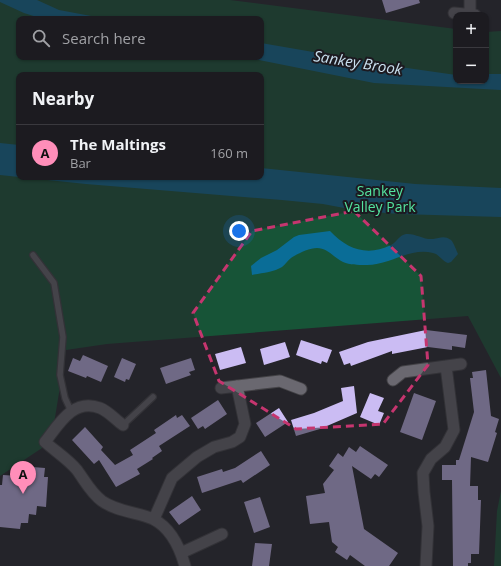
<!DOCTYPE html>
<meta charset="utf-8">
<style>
body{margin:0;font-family:"Open Sans",sans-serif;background:#29282d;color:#f1f3f6}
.controls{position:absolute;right:12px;top:12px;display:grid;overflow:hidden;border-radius:8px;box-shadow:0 1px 3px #0004}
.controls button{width:36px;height:36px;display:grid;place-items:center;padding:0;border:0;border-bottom:1px solid #3a393e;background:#1c1b20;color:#f1f3f6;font:20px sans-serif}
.you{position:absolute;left:239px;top:231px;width:14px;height:14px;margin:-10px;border:3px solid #fff;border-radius:50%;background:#1a73e8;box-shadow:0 0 0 6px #1a73e833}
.badge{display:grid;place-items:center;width:26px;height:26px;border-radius:50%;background:#ff8eb9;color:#111;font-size:13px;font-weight:700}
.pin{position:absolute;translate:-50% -33px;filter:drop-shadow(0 1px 2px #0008)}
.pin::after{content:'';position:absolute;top:21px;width:14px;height:12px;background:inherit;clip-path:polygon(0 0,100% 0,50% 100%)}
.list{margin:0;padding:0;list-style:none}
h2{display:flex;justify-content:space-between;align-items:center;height:52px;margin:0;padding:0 16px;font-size:17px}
h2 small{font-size:13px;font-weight:400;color:#a0a1a5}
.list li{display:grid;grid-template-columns:26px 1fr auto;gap:12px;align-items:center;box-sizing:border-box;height:56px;padding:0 16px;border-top:1px solid #3a393e}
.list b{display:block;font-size:15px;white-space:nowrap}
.list p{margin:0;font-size:13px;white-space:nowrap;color:#a0a1a5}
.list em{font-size:13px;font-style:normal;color:#a0a1a5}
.icon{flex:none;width:22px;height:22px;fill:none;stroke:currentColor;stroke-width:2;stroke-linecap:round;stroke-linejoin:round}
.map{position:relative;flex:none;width:501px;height:566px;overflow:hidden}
.search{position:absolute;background:#1c1b20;box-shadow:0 1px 3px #0004;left:16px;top:16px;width:248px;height:44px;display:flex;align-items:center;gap:10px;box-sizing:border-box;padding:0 14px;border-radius:8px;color:#a0a1a5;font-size:15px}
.panel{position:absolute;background:#1c1b20;box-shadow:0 1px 3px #0004;left:16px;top:72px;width:248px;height:108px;border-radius:8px}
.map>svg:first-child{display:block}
</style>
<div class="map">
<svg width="501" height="566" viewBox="0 0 501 566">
<rect width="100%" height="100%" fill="#25242a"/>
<path fill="#175437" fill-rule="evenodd" d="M0,0H230L456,29V81H486V32L501,31V378L468,316L107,344L66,350L51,442L0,476ZM19,19H261V57H19ZM19,75H261V177H19Z
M501,491V566H494L497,511Z"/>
<path fill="#0a6d97" d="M0,0H37L59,10L107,19H43L24,13L0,2Z
M261,43L400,67L456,75V81H486V74H501V90L374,83L244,57H261Z
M0,143L19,145V177H261V168L415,184L501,188V217L400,214L360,211L323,204L282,200L86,184L0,175Z
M330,231C347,249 367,257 391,245C397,242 399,235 406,234C415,233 424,240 433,239C440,238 444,235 451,240C454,243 456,250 458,254L451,262L448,263C442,261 439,254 433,253C409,247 389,266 365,265C358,265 350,265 343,262C334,258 328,248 317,248C309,248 297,254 291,258C288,260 285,265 282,267C274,272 262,273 252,275L251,266L261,258L277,250L294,237L299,235Z"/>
<path fill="#cbbcf3" d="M382,0H419L420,3L386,13Z
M426,330L467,335L465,348L452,346V350L428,347L392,354V351L351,366L350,363L344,365L339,352L368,342Z
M301,340L332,350L327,363L322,361L321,364L296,355Z
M285,342L290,357L264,365L260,349Z
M241,347L246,363L220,370L215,354Z
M83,355L108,366L101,382L87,376L86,378L68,371L73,358L80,361Z
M122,358L136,364L129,380L126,379L125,382L114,377Z
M191,358L195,370L189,372L191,375L166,384L160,368Z
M486,370L491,416L499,419L495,432L497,433L488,462L471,457L470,486H478V500H481L479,554H471V563H468V566H453L452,480H442V465H456V460H459L474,412L470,378H473L472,372Z
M354,386L357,413L320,429L296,436L291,420L314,413L343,401L341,388Z
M370,393L384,398L378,411L384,413L379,425L360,417Z
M414,393L436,401L422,440L400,432Z
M218,400L227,414L205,429L203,426L198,429L191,418Z
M279,408L288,422L265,437L256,423Z
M176,415L177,418L182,415L190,426L159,446L162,451L152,458L153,459L137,469L140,474L116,487L99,460L94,464L72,440L85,427L103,447L101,450L115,465L133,455L130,450L156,433L154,430Z
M360,446L388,465L379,477L375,474L371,479L352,466L364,529L398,553L389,566H365L350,555L347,560L335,552L338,547L332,542L329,522L310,524L306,496L325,493L323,484L334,470L329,466L338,453L343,457L349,447L356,452Z
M261,451L270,465L243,483L241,480L202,493L197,477L222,469L223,472L235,468Z
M20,466L45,468L44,477H48L46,507L37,506L36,515L29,514L28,523H21L20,529L0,527V485H2L3,475L19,476Z
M192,496L201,510L179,525L169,512Z
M260,497L270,527L254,533L244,502Z
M255,543L272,544L269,566H252Z"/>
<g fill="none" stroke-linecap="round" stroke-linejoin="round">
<defs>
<path id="service" d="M33,255L54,283L63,337L60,375L65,398L71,411
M123,425L153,397"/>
<path id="minor" d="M454,13L475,15
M470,14V0
M393,380L403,372L461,364
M221,388L280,381L301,389
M123,425C116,420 108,411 100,408C73,398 59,424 45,442C55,451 68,459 77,470C85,481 91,493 102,501C118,512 137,512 153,519C171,528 180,548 185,566
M154,519L172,478L197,457L214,447L232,442L240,437L245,424L237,386
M181,553L222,534
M426,566L428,526L424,492L423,473L431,459L445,447L454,430L446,366"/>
</defs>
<use href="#service" stroke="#444347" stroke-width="8"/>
<use href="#minor" stroke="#444347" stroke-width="13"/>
<use href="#service" stroke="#6a6870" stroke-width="5.5"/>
<use href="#minor" stroke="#6a6870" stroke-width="11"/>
</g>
<path d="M0 0H501V566H0ZM354,211L421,276L428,365L383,424L296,429L219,381L193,313L252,231Z" fill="#25242a" fill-opacity=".55" fill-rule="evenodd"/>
<path fill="none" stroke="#c6356f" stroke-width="3" stroke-dasharray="8 5" stroke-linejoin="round" d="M354,211L421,276L428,365L383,424L296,429L219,381L193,313L252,231Z"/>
<g text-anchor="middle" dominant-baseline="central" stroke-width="4" stroke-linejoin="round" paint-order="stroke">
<g font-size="14" fill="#54e49f" stroke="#1c1a20">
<text x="380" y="190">Sankey<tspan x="380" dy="16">Valley Park</tspan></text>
</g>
<g font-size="15" font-style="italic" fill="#c9e0ef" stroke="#1c1a20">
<text transform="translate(358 62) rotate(9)">Sankey Brook</text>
</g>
</g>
</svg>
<div class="controls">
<button>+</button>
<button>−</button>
</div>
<div class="you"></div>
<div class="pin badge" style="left:23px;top:494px">A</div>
<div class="search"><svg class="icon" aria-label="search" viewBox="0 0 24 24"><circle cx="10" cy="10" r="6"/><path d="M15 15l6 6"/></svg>Search here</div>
<section class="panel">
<h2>Nearby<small></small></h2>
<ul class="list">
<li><span class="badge">A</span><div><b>The Maltings</b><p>Bar</p></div><em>160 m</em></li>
</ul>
</section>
</div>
